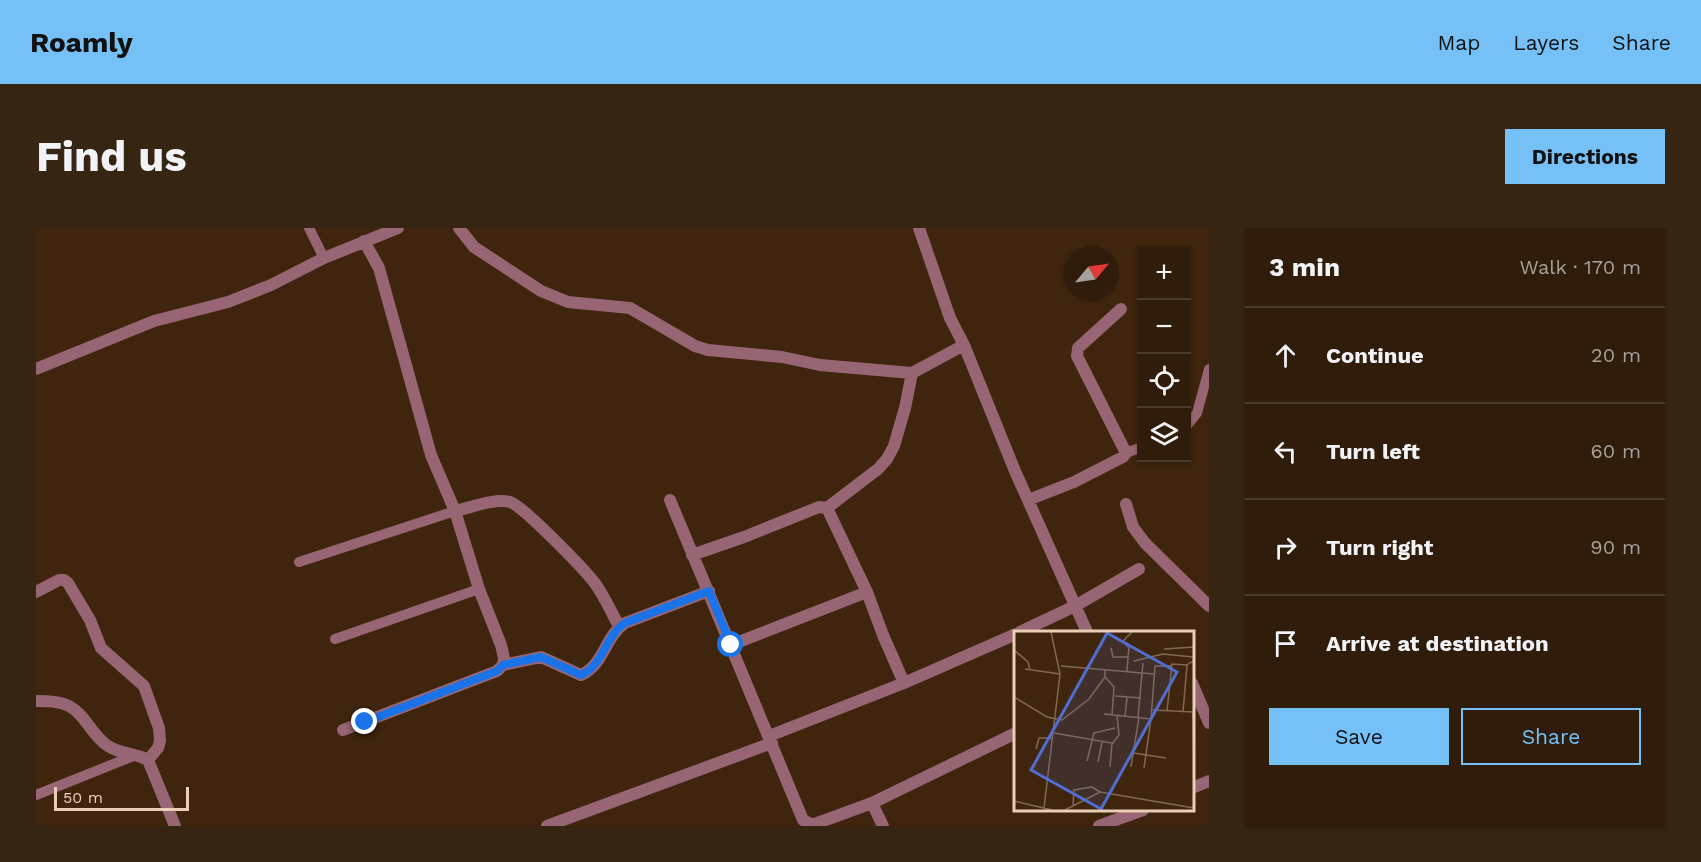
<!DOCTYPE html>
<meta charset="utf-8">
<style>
body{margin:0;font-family:"Work Sans",sans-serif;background:#372513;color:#f1f3f6}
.controls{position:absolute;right:18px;top:18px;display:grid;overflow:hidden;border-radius:0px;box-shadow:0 2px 4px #0004}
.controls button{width:54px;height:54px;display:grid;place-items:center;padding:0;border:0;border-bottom:2px solid #4a3a2b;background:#2f1c0a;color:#f1f3f6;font:30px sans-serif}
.compass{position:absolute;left:1029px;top:18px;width:54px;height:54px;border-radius:50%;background:#2f1c0a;box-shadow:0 2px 4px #0004;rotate:61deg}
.scale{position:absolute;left:18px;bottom:15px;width:135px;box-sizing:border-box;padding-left:6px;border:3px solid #eaceb6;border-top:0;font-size:16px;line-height:21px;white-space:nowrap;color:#eaceb6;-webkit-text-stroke:4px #3f250d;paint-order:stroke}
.stop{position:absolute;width:18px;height:18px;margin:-14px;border:4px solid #1a73e8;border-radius:50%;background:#fff}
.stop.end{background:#1a73e8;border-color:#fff;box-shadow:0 2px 6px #0008}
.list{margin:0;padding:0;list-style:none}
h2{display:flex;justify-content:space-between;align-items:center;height:78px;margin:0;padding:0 24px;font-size:26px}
h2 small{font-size:20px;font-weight:400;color:#a7a19c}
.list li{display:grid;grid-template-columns:39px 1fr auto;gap:18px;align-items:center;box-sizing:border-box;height:96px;padding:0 24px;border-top:2px solid #4a3a2b}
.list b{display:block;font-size:22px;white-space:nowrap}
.list em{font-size:20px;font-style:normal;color:#a7a19c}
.actions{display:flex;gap:12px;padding:18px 24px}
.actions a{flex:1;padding:14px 0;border:2px solid #75c0f6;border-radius:0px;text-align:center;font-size:21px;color:#75c0f6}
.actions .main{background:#75c0f6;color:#111}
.icon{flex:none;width:33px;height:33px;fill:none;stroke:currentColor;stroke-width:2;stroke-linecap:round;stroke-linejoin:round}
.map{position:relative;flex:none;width:1173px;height:598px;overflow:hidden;border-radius:0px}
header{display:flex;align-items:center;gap:36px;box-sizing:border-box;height:84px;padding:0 30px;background:#75c0f6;color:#111}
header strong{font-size:28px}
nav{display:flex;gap:33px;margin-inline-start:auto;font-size:21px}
.intro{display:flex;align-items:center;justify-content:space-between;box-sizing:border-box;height:144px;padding:0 36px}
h1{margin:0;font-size:42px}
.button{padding:15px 27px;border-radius:0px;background:#75c0f6;color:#111;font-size:21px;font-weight:700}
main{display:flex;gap:36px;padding:0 36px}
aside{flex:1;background:#2f1c0a;border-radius:0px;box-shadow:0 2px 4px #0004}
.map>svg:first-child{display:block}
</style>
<header>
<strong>Roamly</strong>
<nav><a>Map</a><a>Layers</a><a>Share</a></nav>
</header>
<div class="intro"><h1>Find us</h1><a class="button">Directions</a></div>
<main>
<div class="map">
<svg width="1173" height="598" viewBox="0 0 1173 598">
<rect width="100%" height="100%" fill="#3f250d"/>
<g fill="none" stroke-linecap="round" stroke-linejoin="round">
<path stroke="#976573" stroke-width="10" d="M273,0L288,30
M1150,199L1161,185L1173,141
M1090,225L1106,219
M263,334L419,283
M299,411L443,361
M0,567L100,527"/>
<path stroke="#976573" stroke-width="12" d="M423,0L438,19L505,63L532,74L594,80L659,118L672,122L746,129L784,137L876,145L928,117
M883,0L914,90L928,117L979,243L1051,404
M0,141L118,93L192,74L235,57L288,30L362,0
M634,272L767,592L776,597L836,575L980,505
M992,272L1038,254L1087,229L1090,225L1041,128L1042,120L1085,81
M1090,276L1097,299L1109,315L1173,378
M791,280L831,364L847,407L868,455
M419,283C434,280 458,270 474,274C487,278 547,340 558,354C568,367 575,384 583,398
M656,327L708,309L783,279L791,280L842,241L851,231L858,218L869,180L876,145
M0,364L23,352H28L32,355L54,392L65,420L108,458L123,500L124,513L122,520L112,532
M984,404L1039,378L1103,341
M695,417L831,364
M467,437L505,429L545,447C568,437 569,408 589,395L673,363
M1156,455L1173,495
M0,473C11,473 23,473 33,478C49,486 56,508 72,518C84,526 99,525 112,532L139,598
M307,502L461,443L467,437L468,430L465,417L443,361L419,283L395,227L343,40L328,13
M733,508L868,455L980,406
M1156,560L1173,553
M836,575L847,598
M511,598L736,515
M1063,598L1107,582"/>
</g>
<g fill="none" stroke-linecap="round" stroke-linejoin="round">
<path stroke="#1a73e8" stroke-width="8" d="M329,494L461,443L467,437L505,429L545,447C568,437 569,408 589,395L673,363L695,417"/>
</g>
<g transform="translate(978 403)">
<rect width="180" height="180" fill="#3f250d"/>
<path fill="none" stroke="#836951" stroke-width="1.5" d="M97,17L99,26H114L113,41M150,18L180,16M0,19L14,31L16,39M114,26L115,17L109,10L118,1M120,30L149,23L179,26M47,35L140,43M11,38L46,43M91,46L100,56L98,84M101,65L127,67M0,66L33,86L48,89L75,68L91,46V38M139,79L180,81M153,80L158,33L173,34M169,81L173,34L179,30M179,82L180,138M90,83L137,88L141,35H158M111,85L113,66M124,86L129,32M40,102L98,112L96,136M98,113L105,104L103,84M22,118L25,107H39M120,122L152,127M73,130L80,102L101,97M84,131L88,111M117,136L125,86M130,137L137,88M0,170L38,179M59,174L60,159L78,156L86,161M30,177L46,43L37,1M51,179L86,161L180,177"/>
<path fill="#506ed0" fill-opacity="0.15" stroke="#506ed0" stroke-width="3" d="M93,2L163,41L87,178L17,139Z"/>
<rect width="180" height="180" fill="none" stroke="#eaceb6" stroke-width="3"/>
</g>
</svg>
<div class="controls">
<button>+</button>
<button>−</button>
<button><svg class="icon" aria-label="locate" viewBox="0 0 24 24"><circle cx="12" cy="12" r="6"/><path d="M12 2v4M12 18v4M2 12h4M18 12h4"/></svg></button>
<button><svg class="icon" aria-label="layers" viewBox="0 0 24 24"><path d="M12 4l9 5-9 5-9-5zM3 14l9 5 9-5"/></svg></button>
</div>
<svg class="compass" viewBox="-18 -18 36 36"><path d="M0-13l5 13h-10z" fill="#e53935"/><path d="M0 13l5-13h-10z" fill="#a7a19c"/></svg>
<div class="scale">50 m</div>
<div class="stop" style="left:695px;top:417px"></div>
<div class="stop end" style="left:329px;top:494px"></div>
</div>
<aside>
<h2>3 min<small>Walk · 170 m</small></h2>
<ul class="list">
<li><svg class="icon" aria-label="ahead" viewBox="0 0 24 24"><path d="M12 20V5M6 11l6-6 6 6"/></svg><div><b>Continue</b></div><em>20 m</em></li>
<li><svg class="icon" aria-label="left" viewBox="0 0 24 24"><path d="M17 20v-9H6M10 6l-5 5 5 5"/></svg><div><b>Turn left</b></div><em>60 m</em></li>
<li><svg class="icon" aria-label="right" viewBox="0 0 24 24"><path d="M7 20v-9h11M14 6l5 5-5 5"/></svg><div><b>Turn right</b></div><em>90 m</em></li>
<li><svg class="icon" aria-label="arrive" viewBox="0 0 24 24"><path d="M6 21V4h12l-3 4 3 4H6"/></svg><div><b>Arrive at destination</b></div></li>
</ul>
<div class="actions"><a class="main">Save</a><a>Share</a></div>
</aside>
</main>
